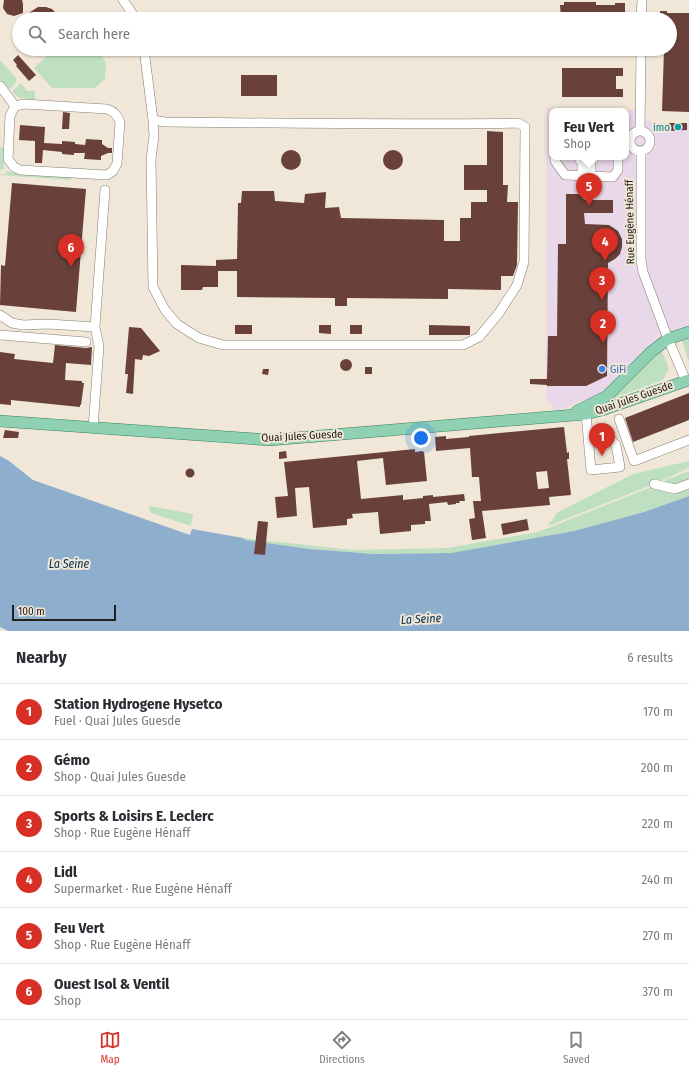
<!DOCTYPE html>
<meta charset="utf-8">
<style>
body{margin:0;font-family:"Fira Sans Condensed",sans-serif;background:#f2f2f3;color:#2b2b33}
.scale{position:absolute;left:12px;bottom:10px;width:104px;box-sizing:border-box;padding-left:4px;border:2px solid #23201a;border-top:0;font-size:11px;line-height:14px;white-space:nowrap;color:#23201a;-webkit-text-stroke:3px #f0e7d8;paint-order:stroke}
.you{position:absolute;left:421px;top:438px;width:14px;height:14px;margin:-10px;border:3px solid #fff;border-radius:50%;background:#1a73e8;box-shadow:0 0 0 6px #1a73e833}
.badge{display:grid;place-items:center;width:26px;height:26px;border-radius:50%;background:#d93025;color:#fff;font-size:13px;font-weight:700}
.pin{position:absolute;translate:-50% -33px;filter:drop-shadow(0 1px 2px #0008)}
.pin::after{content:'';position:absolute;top:21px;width:14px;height:12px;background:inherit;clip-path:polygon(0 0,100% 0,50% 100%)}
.popup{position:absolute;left:549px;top:108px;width:80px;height:52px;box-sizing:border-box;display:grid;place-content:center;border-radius:8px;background:#fff;filter:drop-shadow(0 1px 3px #0005);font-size:13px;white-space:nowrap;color:#7c7c81}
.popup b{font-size:15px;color:#2b2b33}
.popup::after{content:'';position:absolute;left:50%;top:100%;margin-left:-8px;border:8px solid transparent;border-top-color:#fff}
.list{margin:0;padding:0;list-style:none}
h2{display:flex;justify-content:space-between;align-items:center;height:52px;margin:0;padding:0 16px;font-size:17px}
h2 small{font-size:13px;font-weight:400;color:#7c7c81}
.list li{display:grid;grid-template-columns:26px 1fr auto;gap:12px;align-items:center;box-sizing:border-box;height:56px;padding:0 16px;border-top:1px solid #e1e1e2}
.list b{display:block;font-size:15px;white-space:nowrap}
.list p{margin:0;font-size:13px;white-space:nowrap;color:#7c7c81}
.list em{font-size:13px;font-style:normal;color:#7c7c81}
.icon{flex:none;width:22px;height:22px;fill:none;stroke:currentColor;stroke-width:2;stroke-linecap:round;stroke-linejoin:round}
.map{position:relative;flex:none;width:689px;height:631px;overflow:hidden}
.search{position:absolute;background:#fff;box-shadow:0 1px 3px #0004;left:12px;right:12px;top:12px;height:44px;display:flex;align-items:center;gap:10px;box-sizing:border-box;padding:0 14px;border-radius:22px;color:#7c7c81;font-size:15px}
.sheet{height:388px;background:#fff}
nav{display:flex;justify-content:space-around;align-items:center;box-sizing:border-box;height:56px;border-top:1px solid #e1e1e2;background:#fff;font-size:11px;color:#7c7c81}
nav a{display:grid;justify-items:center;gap:2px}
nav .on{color:#d93025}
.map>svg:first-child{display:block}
</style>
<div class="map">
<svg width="689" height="631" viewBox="0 0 689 631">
<rect width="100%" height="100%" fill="#f0e7d8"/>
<path fill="#e9d8e9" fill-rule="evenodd" d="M547,108L635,110L652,123L689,124V327L676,332L603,393L556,411L546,399ZM552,111H626V157H552Z"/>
<path fill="#bee0c0" d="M54,49H99L106,64L105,79L95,88H52L34,68Z
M0,60L16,78V82L10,89L0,80Z
M20,84H22L27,91H35V100L20,98L13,93V90Z
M0,147L4,148V170L1,169L0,172Z
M6,171L20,174L71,177V180L0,175V174H6Z
M689,334V363L681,337Z
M662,351L669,369L663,380L609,400H607L659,353Z
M689,461V468L654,484L548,526L558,512L633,474Z
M689,471V496L644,512L574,531L451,553L374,554L310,549L244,540L243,538L353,550L447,548L538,532L654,486L665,483L666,480Z
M150,506L193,514L191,526L151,513L149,509Z"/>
<path fill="#8dafcd" d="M0,456L9,461L33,480L190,535L192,529L243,538L245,540L310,549L374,554L451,553L574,531L644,512L689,496V631H8L0,627Z"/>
<path fill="#69413a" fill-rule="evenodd" d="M4,0H22L23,4V13L14,16L7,14L3,8Z
M564,2H596V5H615V3H625V14H621V19H561L560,5H564Z
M38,7H46L52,9L61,19H25L27,14Z
M660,11H667V13H689V112L662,111L664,49H670V19H660Z
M549,49H570V55H549Z
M18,55L36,75L29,81L16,66L17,65L13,60Z
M562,68H623V76H616V89H623V97H562Z
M241,75H277V96H241Z
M63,112L70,113L69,129H62Z
M669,123H687V130L669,131Z
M20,125L45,127L44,143L62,144V141L75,142V144L85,145L86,139L102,140V144L108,148H112V153H108L101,156V160L84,159L85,153H74V155L62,154V152L43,150L42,163H35V141L19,140Z
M487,131L503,132V185H508L507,202H518L517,265L513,276H501V290L448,289V299L347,298V306H335V298L237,297V271H218V287H203L202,290H181V265L216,266V260L237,259L238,203H241L242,191H274L275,201L304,203L305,194L326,192L325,208L339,207L341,218L444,220V241H460V218H471V202H487V190H464V165H487Z
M383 160a10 10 0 1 1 20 0a10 10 0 1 1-20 0Z
M281 160a10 10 0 1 1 20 0a10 10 0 1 1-20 0Z
M12,183L86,189L76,312L0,305L1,265L5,266Z
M566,194H579L585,200H613V213H584L585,224L609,225L618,231L622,239V247L620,254L615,259L608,263L607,376L586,386H547V385L530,384V379H547L548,336H557L558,244H566Z
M235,325H252V334H235Z
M319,325H331V334L319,333Z
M350,325H362V334H350Z
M429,325L470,326V335H429Z
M129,327L141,328L160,351L149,356L143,355L142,360L135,359L133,394L126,393L128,374H125Z
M55,345L86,348L92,347L91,365L66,363L65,380L82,381V383H84L81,405H80V407L11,400V405L0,404V352L15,354L14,359L53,363Z
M340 365a6 6 0 1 1 12 0a6 6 0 1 1-12 0Z
M365,367H372V374H365Z
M263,369H269L268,375L262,374Z
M689,393V420L633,442L625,418Z
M564,427L567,453L569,452V459H567L571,495L549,497L550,505L482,511L486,538L472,540L469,519L475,518L473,501H481L479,477H472L470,448L436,451L435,437L446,436V439L469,437V436ZM547,471L549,488L538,489L536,472Z
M5,430L19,432L18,438H3Z
M415,449V452L422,451L424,452L427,481L386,485L383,458L357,461L361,499L403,495V500L423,498V496L433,495V497L464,494L465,501H459L460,503H456V504L448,505L447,502L429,504L431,521H425V524L411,525V531L380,534L378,512L352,514L353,518L347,519V525L313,528L309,487L295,488L297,516L277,518L275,497L288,496L284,462Z
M286,451L287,458L279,459V452Z
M185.5 473a4.5 4.5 0 1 1 9 0a4.5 4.5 0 1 1-9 0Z
M527,519L529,530L503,535L501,524Z
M258,521L268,522L265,555L254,554Z"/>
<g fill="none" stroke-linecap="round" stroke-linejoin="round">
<defs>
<path id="minor" d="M123,0L132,13L135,19
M641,19L642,0
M144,49L153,120L154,136L151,159L153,287L165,310L177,324L199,338L223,345H463L479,337L499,313L517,285L524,262L525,127L518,123C400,125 283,123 165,122L153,120
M0,86L15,106
M24,104L107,109C114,111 117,115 120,122L117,164L113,171L107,175L20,170L14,167L8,159L10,116L15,106Z
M640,131L641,49
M630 141a10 10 0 1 1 20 0a10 10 0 1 1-20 0Z
M641,151V260L643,272L668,339L686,381
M555,157V161L565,175L613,177L618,170V157
M578,157L582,163V176
M591,176V157
M0,315L12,323L23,325L48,324L95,327
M0,335L86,342
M586,414L591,470L620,467L616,445L608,436L588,432
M619,419L634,461L689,440
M93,428L99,346L95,327L105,190
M654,484L675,489L689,484"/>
<path id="major" d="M577,411L607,396L651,352L668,339L689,332
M0,421L270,440L586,414L602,410L689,380"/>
</defs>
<use href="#minor" stroke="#857e70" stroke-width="10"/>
<use href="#major" stroke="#3a805d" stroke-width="12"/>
<use href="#minor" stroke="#fff" stroke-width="9"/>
<use href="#major" stroke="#90d1b3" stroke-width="11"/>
</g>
<circle fill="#0f9aa8" stroke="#f0e7d8" stroke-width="1.5" cx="678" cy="127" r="4"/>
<circle fill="#3f7fe0" stroke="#f0e7d8" stroke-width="1.5" cx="602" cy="369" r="4"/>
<g text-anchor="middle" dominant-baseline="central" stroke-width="4" stroke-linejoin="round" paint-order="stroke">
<g font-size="11" fill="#0d838f" stroke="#f0e7d8" text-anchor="end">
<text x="670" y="127">imo</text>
</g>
<g font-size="11" fill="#23201a" stroke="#f0e7d8">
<text transform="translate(630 222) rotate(-91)">Rue Eugène Hénaff</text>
<text transform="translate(634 398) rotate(-19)">Quai Jules Guesde</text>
<text transform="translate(302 436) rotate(-3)">Quai Jules Guesde</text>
</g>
<g font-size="11" fill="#366cbe" stroke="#f0e7d8" text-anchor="start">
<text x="610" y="369">GiFi</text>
</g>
<g font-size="12" font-style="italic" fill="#012d4a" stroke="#f0e7d8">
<text x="69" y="564">La Seine</text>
<text transform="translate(421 619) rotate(-3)">La Seine</text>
</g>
</g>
</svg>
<div class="scale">100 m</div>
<div class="you"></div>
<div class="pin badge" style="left:602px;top:456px">1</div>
<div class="pin badge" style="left:603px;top:343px">2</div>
<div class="pin badge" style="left:602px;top:300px">3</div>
<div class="pin badge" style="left:605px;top:261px">4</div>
<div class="pin badge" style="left:589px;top:206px">5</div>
<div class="popup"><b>Feu Vert</b>Shop</div>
<div class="pin badge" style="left:71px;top:267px">6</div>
<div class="search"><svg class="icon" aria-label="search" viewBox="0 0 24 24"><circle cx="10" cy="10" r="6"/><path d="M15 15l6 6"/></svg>Search here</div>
</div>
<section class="sheet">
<h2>Nearby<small>6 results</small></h2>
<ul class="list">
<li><span class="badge">1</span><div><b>Station Hydrogene Hysetco</b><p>Fuel · Quai Jules Guesde</p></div><em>170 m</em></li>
<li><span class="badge">2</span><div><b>Gémo</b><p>Shop · Quai Jules Guesde</p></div><em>200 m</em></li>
<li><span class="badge">3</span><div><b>Sports &amp; Loisirs E. Leclerc</b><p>Shop · Rue Eugène Hénaff</p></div><em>220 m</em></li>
<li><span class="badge">4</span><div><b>Lidl</b><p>Supermarket · Rue Eugène Hénaff</p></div><em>240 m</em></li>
<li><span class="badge">5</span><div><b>Feu Vert</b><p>Shop · Rue Eugène Hénaff</p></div><em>270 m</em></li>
<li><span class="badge">6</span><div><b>Ouest Isol &amp; Ventil</b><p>Shop</p></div><em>370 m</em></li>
</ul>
</section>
<nav>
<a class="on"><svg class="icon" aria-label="map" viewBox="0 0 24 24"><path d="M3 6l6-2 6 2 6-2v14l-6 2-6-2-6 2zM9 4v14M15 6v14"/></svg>Map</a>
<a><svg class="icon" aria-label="directions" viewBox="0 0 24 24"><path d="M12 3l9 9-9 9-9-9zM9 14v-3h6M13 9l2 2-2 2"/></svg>Directions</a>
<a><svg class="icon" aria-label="saved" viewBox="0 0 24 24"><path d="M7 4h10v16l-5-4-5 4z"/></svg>Saved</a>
</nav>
